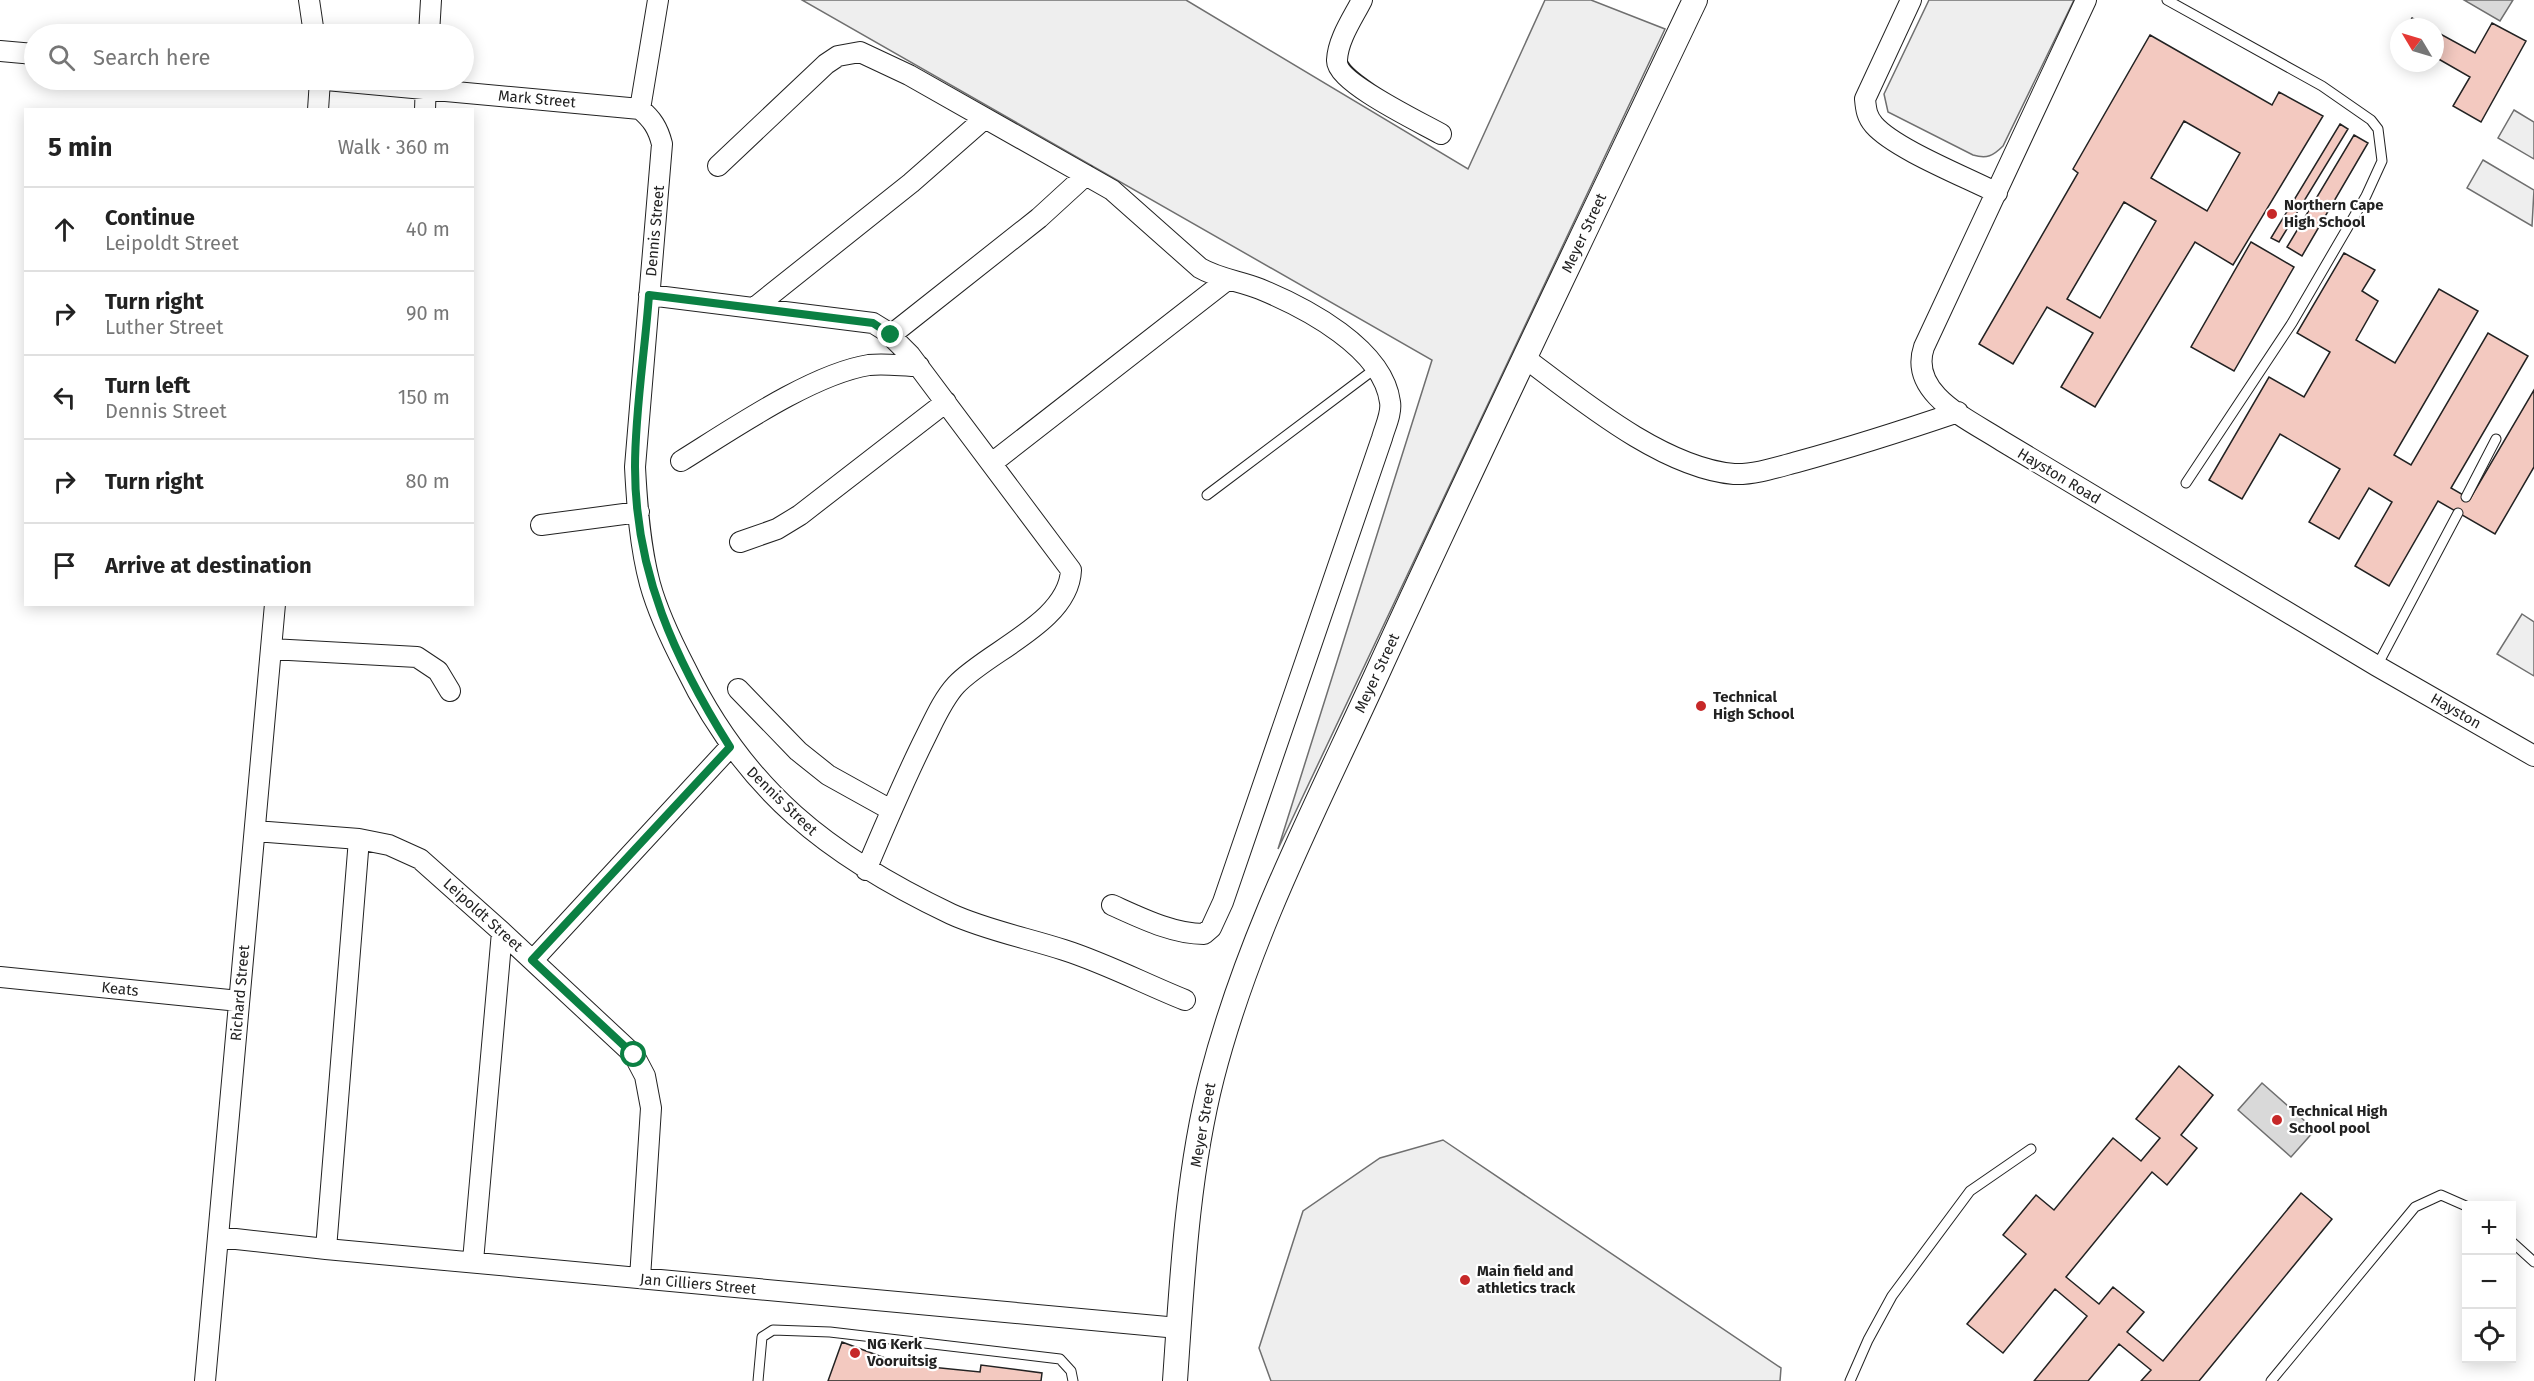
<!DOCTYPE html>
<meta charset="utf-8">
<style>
body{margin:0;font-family:"Fira Sans",sans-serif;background:#f6f6f6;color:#222}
.controls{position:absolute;right:18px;bottom:18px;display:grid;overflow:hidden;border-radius:0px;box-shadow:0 3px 15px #0003}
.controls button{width:54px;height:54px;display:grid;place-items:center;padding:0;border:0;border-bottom:2px solid #e0e0e0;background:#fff;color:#222;font:30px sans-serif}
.compass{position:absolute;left:2390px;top:18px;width:54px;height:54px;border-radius:50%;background:#fff;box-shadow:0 3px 15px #0003;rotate:308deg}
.stop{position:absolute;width:18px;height:18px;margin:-14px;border:4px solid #0b8043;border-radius:50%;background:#fff}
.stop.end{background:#0b8043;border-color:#fff;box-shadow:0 2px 6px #0008}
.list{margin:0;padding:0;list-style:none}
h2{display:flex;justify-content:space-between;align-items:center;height:78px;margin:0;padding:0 24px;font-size:26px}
h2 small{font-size:20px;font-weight:400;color:#767676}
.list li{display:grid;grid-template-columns:39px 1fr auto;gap:18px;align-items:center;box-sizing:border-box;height:84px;padding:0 24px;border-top:2px solid #e0e0e0}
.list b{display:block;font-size:22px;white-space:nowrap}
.list p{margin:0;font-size:20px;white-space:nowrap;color:#767676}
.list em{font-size:20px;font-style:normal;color:#767676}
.icon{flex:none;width:33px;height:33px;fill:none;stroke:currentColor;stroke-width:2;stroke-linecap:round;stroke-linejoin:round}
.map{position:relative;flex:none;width:2534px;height:1381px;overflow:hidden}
.search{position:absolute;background:#fff;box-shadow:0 3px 15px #0003;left:24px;top:24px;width:450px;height:66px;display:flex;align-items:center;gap:15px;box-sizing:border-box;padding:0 21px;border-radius:33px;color:#767676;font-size:22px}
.panel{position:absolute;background:#fff;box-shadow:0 3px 15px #0003;left:24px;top:108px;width:450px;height:498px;border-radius:0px}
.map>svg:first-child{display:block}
</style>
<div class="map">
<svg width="2534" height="1381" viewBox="0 0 2534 1381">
<rect width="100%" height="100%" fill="#fff"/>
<path fill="#eee" stroke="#6f6f6f" stroke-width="1.5" d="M802,0H1186L1468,169L1545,0H1591L1665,29L1278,849L1432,360Z
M1929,0H2074L2003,146C1993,156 1987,159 1973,155L1888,112L1884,94Z
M2514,110L2534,122V159L2498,138Z
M2483,160L2534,190L2532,226L2467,188Z
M2522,614L2534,622V676L2497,654Z
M1443,1140L1781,1368L1780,1381H1271L1259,1348L1303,1211L1380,1158Z"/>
<path fill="#d9d9d9" stroke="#6f6f6f" stroke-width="1.5" d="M2464,0H2513L2500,21Z
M2262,1083L2315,1130L2291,1157L2238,1110Z"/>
<path fill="#f3c9c0" stroke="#222" stroke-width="1.5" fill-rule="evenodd" d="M2412,18L2417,21L2428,27H2407Z
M2492,23L2526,41L2481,122L2453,106L2470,77L2435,57V31L2475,53Z
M2150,35L2272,105L2279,92L2323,116L2233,265L2195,242L2095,407L2061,387L2093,333L2047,307L2013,364L1979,344L2078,173L2073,169ZM2184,121L2240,153L2207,211L2151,178ZM2124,202L2156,221L2100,318L2067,299Z
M2340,124L2348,129L2279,242L2271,238Z
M2354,135L2368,143L2302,256L2287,247Z
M2251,242L2294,267L2234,371L2191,347Z
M2344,253L2375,270L2362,291L2378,301L2356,340L2395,363L2439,289L2478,311L2394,455L2411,465L2488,333L2528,356L2451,488L2470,499L2534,390V467L2495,534L2438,501L2389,586L2355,566L2392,502L2369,488L2339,539L2309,522L2340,469L2280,434L2242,499L2209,480L2269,377L2304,397L2330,352L2297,333Z
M2179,1066L2213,1095L2181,1135L2197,1148L2167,1185L2152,1172L2066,1277L2099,1304L2113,1287L2144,1312L2127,1332L2163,1361L2301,1193L2332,1219L2199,1381H2141L2151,1370L2119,1344L2088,1381H2034L2087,1316L2055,1289L2003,1353L1967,1324L2026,1254L2003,1235L2036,1195L2054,1210L2113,1138L2141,1161L2160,1138L2136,1119Z
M842,1342L901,1364L980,1372L981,1365L1042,1373L1041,1381H828Z"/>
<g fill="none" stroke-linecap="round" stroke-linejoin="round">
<defs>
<path id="service" d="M2167,0L2322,86L2371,120L2378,129L2382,161L2366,196L2292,323L2186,483
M1207,495L1376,368
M2466,497L2496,439
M2377,666L2458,513
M2512,1242L2534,1262
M758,1381L762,1337L773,1330L830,1332L1060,1359L1071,1371L1073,1381
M1850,1381L1868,1340L1892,1296L1970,1191L2031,1149
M2271,1381L2415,1207L2441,1195L2466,1206"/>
<path id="minor" d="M309,0L314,34
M1362,0C1353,18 1338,39 1337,60C1335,82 1422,123 1441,134
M1911,0L1865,99C1866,110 1867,117 1874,125C1895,149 1966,177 1997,193
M2086,0L1924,347C1908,394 1970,420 2002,441L2377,666L2534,756
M429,34L431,0
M0,51L34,54
M326,80L640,109
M640,109C652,119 658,128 662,144L635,467C637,505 640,547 650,584C658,613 671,640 685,667C745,791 829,856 951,914C986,930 1027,938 1064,950C1105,963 1145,984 1185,1000
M640,109L658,0
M318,110L320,80
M425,110L426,80
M718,166L826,64L838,56L860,52L909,75L1112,190L1200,268C1219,279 1240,281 1260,289C1306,308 1383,348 1390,402C1392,413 1385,427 1382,438L1223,902L1211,928L1204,934C1173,934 1141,918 1112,905
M649,295L873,323L886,331L910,355L1071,570C1069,622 988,651 956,685C943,699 934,720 926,736C904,780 885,825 866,870
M754,308L911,183L984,119
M891,335L1039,218L1086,175
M1525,358C1581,400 1663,468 1734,474C1754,475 1778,467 1797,462C1852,447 1905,430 1958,412
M681,461C731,430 812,374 869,365C885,363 903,366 919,366
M992,463L1227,280
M541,525L639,512
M740,542L777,529L800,515L946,402
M271,649L417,657L438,671L450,691
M738,689L798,751L828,775L891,810
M255,831L359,839L389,845L420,859L502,932L634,1055L645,1076L651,1108L640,1278
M533,960L730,747
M0,977L239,1001
M218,1237L326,1249L1178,1328
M326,1249L359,839
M473,1261L502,932
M205,1381L275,604"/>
<path id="tertiary" d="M1175,1381C1182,1280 1187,1175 1212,1077C1248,937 1316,807 1376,676C1479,450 1588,225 1695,0"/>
</defs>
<use href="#service" stroke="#222" stroke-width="11"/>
<use href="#minor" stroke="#222" stroke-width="22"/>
<use href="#tertiary" stroke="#222" stroke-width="26"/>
<use href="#service" stroke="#fff" stroke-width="9"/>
<use href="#minor" stroke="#fff" stroke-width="20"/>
<use href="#tertiary" stroke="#fff" stroke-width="24"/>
</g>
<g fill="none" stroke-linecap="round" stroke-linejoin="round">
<path stroke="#0b8043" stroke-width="8" d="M634,1055L532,960L730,747C675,660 635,572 635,467C635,411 645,351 649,295L873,323L891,335"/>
</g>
<g fill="#c62828" stroke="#fff" stroke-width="2">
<circle cx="2272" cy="214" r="6"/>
<circle cx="1701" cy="706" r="6"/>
<circle cx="2277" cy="1120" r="6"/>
<circle cx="1465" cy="1280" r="6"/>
<circle cx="855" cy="1353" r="6"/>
</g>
<g text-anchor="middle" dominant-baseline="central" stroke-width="4.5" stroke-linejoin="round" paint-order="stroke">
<g font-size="15" fill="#222" stroke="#fff">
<text transform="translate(537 99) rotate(5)">Mark Street</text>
<text transform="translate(655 231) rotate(-85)">Dennis Street</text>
<text transform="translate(1584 233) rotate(-65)">Meyer Street</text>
<text transform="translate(2059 476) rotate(31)">Hayston Road</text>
<text transform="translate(1377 673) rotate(-65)">Meyer Street</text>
<text transform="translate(2456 711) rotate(30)">Hayston</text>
<text transform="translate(782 801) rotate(44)">Dennis Street</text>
<text transform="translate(483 915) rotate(42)">Leipoldt Street</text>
<text transform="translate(120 989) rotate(6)">Keats</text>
<text transform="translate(240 993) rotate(-85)">Richard Street</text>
<text transform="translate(1203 1125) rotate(-80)">Meyer Street</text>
<text transform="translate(698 1284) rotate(5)">Jan Cilliers Street</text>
</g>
<g font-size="15" font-weight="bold" fill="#222" stroke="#fff" text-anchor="start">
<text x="2284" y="205">Northern Cape<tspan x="2284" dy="17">High School</tspan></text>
<text x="1713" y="697">Technical<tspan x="1713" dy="17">High School</tspan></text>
<text x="2289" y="1111">Technical High<tspan x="2289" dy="17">School pool</tspan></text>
<text x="1477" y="1271">Main field and<tspan x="1477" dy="17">athletics track</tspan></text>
<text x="867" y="1344">NG Kerk<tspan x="867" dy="17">Vooruitsig</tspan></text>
</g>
</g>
</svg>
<div class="controls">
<button>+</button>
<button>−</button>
<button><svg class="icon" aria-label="locate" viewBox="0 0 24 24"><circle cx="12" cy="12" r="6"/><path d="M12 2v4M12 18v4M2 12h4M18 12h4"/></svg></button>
</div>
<svg class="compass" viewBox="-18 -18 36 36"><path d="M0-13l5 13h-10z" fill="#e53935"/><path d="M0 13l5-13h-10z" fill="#767676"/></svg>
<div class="stop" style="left:634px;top:1055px"></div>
<div class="stop end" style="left:891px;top:335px"></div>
<div class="search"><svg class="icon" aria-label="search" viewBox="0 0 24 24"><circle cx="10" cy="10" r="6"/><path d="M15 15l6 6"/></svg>Search here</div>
<section class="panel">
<h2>5 min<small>Walk · 360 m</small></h2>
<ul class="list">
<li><svg class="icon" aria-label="ahead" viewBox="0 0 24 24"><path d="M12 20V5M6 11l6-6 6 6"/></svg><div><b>Continue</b><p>Leipoldt Street</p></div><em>40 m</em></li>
<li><svg class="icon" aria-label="right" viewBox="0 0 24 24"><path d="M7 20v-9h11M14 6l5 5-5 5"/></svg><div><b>Turn right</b><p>Luther Street</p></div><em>90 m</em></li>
<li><svg class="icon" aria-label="left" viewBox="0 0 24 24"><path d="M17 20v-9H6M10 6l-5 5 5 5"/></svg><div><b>Turn left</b><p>Dennis Street</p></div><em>150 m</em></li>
<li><svg class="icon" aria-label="right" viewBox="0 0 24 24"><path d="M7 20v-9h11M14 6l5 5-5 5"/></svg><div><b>Turn right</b></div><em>80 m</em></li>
<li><svg class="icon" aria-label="arrive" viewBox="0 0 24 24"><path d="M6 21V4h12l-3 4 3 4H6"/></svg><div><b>Arrive at destination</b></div></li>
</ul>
</section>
</div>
